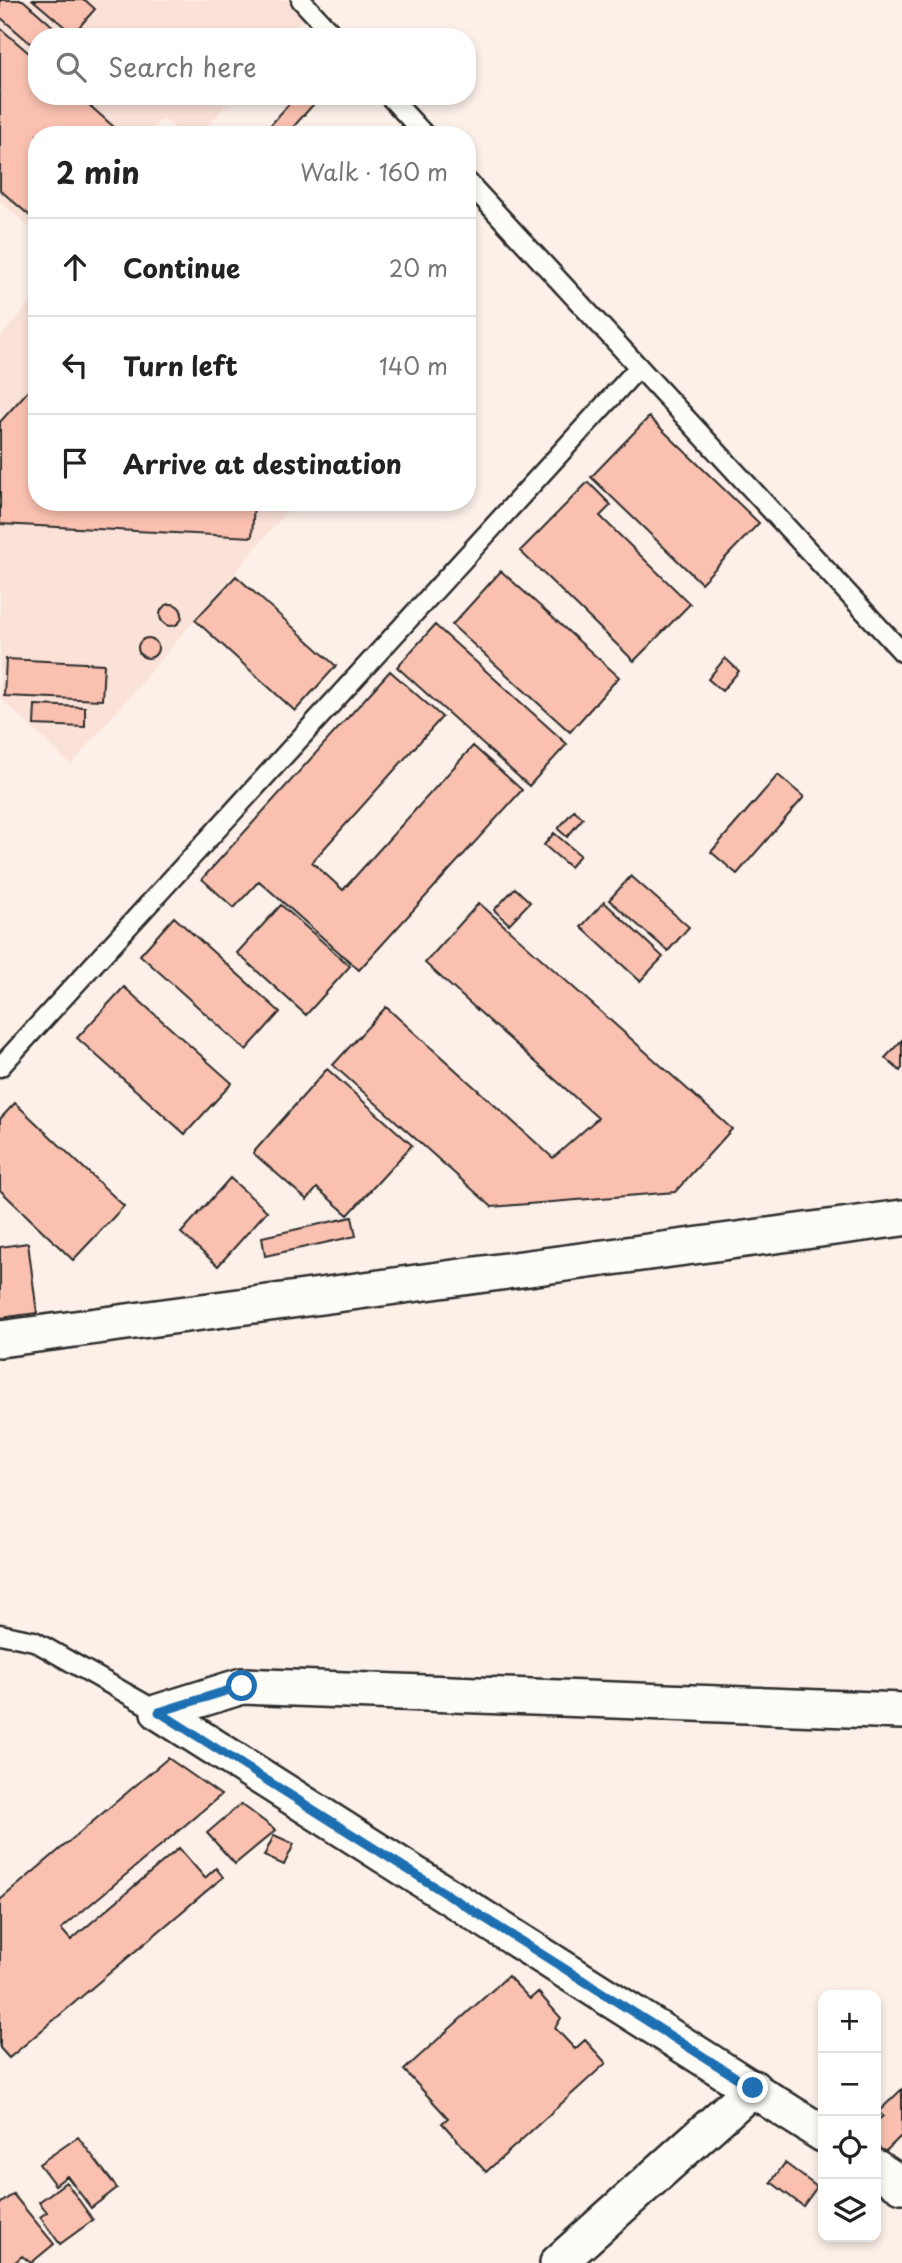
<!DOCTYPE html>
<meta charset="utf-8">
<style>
body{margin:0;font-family:"Playpen Sans",sans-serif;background:#f2f2f2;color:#222}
.controls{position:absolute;right:21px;bottom:21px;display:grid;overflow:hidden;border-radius:14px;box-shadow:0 4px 10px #0003}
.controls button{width:63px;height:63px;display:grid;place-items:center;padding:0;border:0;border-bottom:2px solid #e0e0e0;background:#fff;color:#222;font:35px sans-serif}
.stop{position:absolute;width:21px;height:21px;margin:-16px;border:5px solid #1f6fb2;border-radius:50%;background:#fff}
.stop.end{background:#1f6fb2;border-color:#fff;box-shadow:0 2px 7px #0008}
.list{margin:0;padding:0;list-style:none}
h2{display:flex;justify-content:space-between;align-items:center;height:91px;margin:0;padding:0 28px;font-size:30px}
h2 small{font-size:23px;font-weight:400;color:#767676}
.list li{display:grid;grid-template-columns:46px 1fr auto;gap:21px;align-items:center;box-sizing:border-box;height:98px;padding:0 28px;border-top:2px solid #e0e0e0}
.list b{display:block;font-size:26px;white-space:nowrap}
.list em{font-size:23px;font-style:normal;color:#767676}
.icon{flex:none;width:38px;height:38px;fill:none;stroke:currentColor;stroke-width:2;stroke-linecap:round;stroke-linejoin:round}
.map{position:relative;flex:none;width:902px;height:2263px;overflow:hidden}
.search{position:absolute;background:#fff;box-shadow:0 4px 10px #0003;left:28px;top:28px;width:448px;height:77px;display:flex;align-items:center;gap:18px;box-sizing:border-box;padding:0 24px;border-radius:28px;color:#767676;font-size:26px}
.panel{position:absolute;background:#fff;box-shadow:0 4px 10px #0003;left:28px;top:126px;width:448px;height:385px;border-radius:28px}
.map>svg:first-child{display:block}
</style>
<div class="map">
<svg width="902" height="2263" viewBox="0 0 902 2263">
<rect width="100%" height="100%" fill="#fcf0e9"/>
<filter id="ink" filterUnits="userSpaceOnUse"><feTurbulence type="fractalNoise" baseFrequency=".0143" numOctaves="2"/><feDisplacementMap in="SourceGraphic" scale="14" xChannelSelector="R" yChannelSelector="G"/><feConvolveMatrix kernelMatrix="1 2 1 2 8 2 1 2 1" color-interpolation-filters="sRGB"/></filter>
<g filter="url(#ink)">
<path fill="#fbe2d8" d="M0,0H292L307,15L287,37H37V96H234L200,135H182L163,118L146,135H37V234L0,201Z
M37,295V502H295L71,765L0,698V337Z"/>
<path fill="#fac1b0" stroke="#2b2b2b" stroke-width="2" d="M0,0H23L65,37H37V49L0,17Z
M33,0H85L95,9L73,34Z
M0,28L37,60V96H79L123,135H37V222L0,190Z
M296,96H321L286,135H275L268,128Z
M37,381V502H254L252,537L0,524V422Z
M649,417L759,523L701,583L591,477Z
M588,482L611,505L600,516L690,604L634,661L520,551Z
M501,571L619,677L570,732L452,625Z
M236,576L336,666L295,711L195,620Z
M160 615a11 11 0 1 1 22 0a11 11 0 1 1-22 0Z
M435,625L567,744L529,786L397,667Z
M138 648a10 10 0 1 1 20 0a10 10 0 1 1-20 0Z
M725,658L739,671L722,691L708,679Z
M6,659L104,664L102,700L4,696Z
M390,671L442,717L312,862L343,890L473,746L522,790L359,970L259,881L234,908L202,879Z
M35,705L85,707V727L34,725Z
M778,775L804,797L737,874L711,852Z
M574,810L583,818L567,837L558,829Z
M554,833L580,855L570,867L544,845Z
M631,876L689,927L668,951L609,900Z
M515,888L530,902L509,924L494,910Z
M604,902L663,957L640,981L581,927Z
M479,903L732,1129L675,1192L492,1207L333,1065L386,1007L553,1158L598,1118L425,963Z
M281,905L350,966L306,1015L237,953Z
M174,917L280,1012L246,1050L140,955Z
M124,987L232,1083L185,1134L77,1038Z
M902,1040V1068L900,1071L885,1058Z
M327,1069L412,1145L348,1215L317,1188L307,1200L253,1153Z
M15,1103L124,1206L73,1260L0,1190V1119Z
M230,1178L267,1211L218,1266L181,1233Z
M352,1217L356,1236L265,1256L262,1237Z
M28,1243L37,1313L0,1318V1247Z
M168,1758L221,1795L61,1929L71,1940L179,1848L205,1878L216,1868L223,1877L9,2058L0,2048V1900Z
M241,1804L276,1830L235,1864L207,1833Z
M274,1835L294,1844L284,1865L264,1856Z
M508,1976L530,1999L538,1992L561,2018L555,2028L575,2049L585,2040L606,2063L486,2172L442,2123L448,2118L404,2070Z
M902,2089V2139L900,2137L884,2153L876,2144V2122L883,2116L878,2112Z
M78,2137L117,2188L91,2208L67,2176L55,2185L39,2164Z
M785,2163L817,2187L803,2206L771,2182Z
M66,2182L93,2220L60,2244L40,2217L47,2212L39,2202Z
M13,2194L54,2244L31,2263L22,2256L14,2263H0V2204Z"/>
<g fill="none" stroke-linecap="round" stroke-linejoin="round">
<defs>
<path id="lane" d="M301,0L335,37
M389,96L425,135
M467,181L902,652
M0,1067L639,367
M0,1634L34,1641L159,1712"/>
<path id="street" d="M0,1339L902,1218
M159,1712L823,2134
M159,1712L242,1686L902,1711
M876,2168L902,2185
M558,2263L753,2088"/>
</defs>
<use href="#lane" stroke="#2b2b2b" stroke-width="23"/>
<use href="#street" stroke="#2b2b2b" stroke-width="40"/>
<use href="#lane" stroke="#fdfcf7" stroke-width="18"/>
<use href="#street" stroke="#fdfcf7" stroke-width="35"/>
</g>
</g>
<g fill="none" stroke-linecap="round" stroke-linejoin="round" filter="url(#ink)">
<path stroke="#1f6fb2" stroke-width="9" d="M242,1686L159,1712L753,2088"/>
</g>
</svg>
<div class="controls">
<button>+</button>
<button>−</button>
<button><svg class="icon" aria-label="locate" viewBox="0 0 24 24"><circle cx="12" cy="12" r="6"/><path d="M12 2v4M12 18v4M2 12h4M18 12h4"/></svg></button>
<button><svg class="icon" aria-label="layers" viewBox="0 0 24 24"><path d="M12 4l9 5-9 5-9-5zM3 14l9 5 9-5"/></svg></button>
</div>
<div class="stop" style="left:242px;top:1686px"></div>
<div class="stop end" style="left:753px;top:2088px"></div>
<div class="search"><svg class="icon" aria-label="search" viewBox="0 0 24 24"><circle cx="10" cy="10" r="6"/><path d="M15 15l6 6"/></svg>Search here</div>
<section class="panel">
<h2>2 min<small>Walk · 160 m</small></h2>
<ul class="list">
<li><svg class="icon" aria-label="ahead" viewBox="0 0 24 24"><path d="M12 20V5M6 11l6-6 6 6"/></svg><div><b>Continue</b></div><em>20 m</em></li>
<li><svg class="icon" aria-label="left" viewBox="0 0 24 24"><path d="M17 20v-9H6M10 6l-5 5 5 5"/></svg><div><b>Turn left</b></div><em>140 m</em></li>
<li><svg class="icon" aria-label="arrive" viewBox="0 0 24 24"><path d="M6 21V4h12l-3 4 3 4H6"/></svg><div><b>Arrive at destination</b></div></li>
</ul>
</section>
</div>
